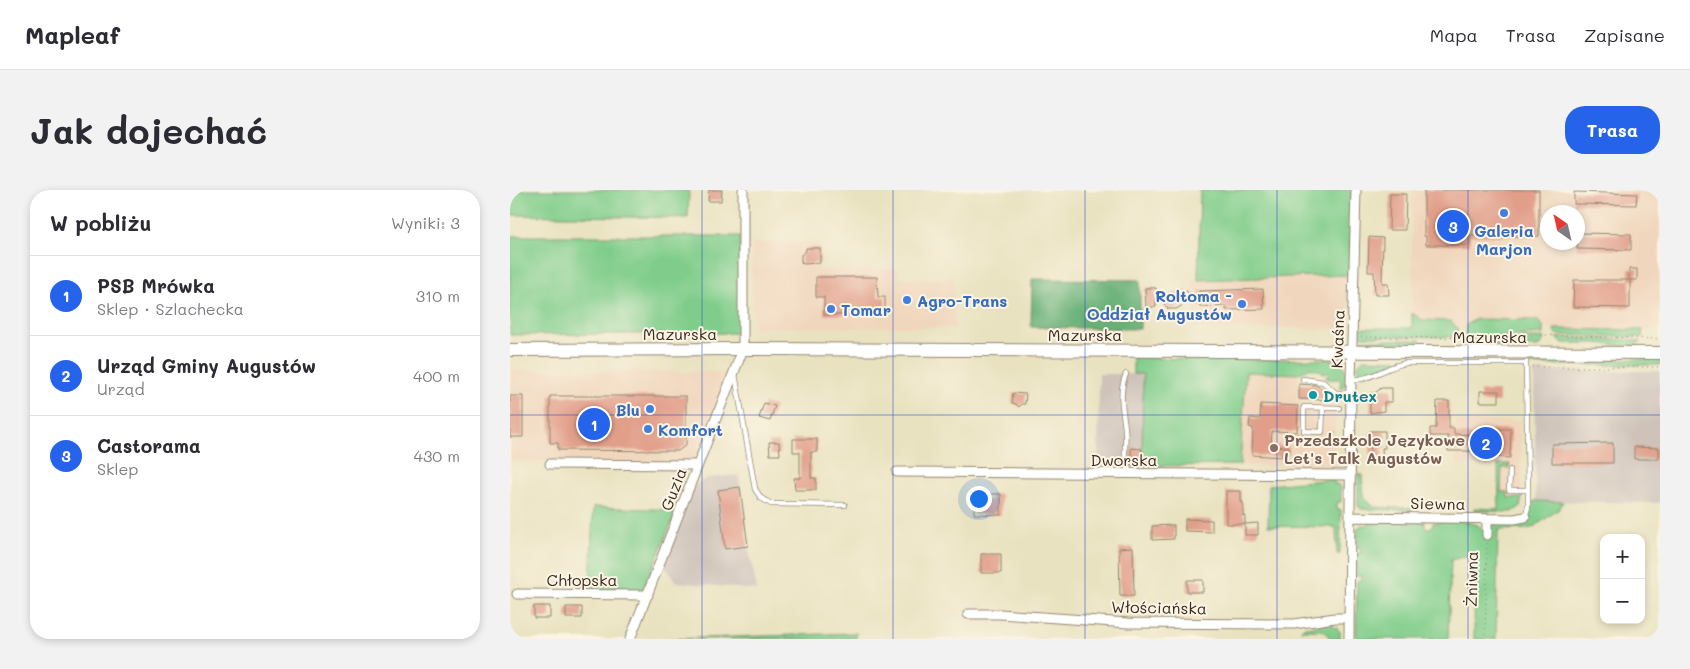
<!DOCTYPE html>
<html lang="pl">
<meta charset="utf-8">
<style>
body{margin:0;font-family:Mali,sans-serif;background:#f2f2f3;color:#2b2b33}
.controls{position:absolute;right:15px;bottom:15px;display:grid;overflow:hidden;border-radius:10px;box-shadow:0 2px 8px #0003}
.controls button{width:45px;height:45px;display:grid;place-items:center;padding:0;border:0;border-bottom:1px solid #e1e1e2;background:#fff;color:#2b2b33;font:25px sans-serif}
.compass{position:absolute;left:1030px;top:15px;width:45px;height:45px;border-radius:50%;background:#fff;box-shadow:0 2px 8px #0003;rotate:326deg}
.you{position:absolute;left:468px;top:308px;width:18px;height:18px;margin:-12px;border:4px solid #fff;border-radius:50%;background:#1a73e8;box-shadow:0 0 0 8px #1a73e833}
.badge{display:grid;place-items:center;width:32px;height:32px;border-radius:50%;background:#2563eb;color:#fff;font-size:16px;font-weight:700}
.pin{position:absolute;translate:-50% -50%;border:2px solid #fff;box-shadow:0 1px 5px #0006}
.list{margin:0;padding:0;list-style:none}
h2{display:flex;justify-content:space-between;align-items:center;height:65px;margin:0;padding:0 20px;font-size:21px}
h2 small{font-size:16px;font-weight:400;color:#7c7c81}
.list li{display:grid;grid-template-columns:32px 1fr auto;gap:15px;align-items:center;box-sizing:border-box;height:80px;padding:0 20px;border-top:1px solid #e1e1e2}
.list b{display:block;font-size:19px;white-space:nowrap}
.list p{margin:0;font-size:16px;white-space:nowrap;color:#7c7c81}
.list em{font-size:16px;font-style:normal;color:#7c7c81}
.map{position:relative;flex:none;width:1150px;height:449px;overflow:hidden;border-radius:20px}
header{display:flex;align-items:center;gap:30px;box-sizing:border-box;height:70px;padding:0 25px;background:#fff;border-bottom:1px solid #e1e1e2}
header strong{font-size:24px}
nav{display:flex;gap:28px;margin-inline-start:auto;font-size:18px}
.intro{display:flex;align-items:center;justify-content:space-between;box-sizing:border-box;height:120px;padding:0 30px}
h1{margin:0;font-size:35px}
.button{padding:12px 22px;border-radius:20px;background:#2563eb;color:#fff;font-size:18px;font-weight:700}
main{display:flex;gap:30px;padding:0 30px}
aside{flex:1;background:#fff;border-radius:20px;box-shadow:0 2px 8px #0003}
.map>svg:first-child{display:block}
</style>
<header>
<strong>Mapleaf</strong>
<nav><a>Mapa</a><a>Trasa</a><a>Zapisane</a></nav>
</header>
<div class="intro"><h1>Jak dojechać</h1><a class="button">Trasa</a></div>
<main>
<aside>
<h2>W pobliżu<small>Wyniki: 3</small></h2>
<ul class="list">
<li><span class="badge">1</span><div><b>PSB Mrówka</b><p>Sklep · Szlachecka</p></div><em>310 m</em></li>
<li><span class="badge">2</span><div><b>Urząd Gminy Augustów</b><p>Urząd</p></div><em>400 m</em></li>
<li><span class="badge">3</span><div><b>Castorama</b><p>Sklep</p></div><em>430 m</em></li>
</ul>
</aside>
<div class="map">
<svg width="1150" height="449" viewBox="0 0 1150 449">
<rect width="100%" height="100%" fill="#fcf5e5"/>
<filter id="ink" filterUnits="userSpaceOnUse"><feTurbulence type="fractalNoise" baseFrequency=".02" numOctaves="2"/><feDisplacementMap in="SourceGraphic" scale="10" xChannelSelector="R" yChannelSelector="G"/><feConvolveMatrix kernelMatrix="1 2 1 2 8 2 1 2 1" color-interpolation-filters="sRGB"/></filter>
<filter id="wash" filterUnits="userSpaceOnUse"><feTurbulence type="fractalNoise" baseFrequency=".0096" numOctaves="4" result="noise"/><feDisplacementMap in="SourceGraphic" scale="20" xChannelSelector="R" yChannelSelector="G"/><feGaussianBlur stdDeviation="1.12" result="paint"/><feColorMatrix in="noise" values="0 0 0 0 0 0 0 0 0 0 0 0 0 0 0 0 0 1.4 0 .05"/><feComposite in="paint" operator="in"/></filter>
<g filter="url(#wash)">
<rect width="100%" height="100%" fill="#e9e2c0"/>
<path fill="#f0d6bc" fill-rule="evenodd" d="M902,0H1150V140L902,138ZM1038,22H1068V52H1038Z
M310,52V80L388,79V88H444L445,138L388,137L244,138L241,53Z
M839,85L837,138L684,139V90Z
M0,180L220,182L182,273L0,271Z
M736,182L788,184L786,213L826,215L824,275H730Z
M946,231H1010L1012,312L989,311L988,275L946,274Z"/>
<path fill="#cec2b9" d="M1024,181H1150V313L1026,311Z
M589,184H633L632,276L588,275Z
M229,285L238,356L247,400L166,392L154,375L185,295L197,288Z"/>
<path fill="#80cd8b" stroke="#5e7c54" d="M0,0H179L178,28L0,25Z
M690,0H842L839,85L688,90Z
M0,46H230L229,143L0,145Z
M902,123L912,130L941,131L948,139L946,147L852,146L849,138H902Z
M965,129L1027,130L1033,136V144L991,147H955L956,135Z
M1044,139L1133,140L1132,147C1105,147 1078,145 1050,145L1045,143Z
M1012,148H1034L1031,155L1027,157L961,156L955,150Z
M1046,148H1083L1131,151L1124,157L1087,153H1052Z
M851,150H910L911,155H858Z
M623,167L695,170L822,169C836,173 837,182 837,194L831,199L830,188C825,189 820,191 815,187H818V183H812L811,181L800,178L788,184L736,182L730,275L632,276L633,184H623Z
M854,169L888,170V171L855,185H851C845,179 847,173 854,169Z
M1150,169V175H1021L1022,172L1029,170Z
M988,274H1000L999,278H992L991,302H998V308H1012L1010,317L1002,322L964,321V318L989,319Z
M848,284L852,285L853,306L864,317L903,318V321L851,319L848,316Z
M824,289V294H827L831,297V312H827V319L831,320L830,364H827L826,337L758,336L759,295Z
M1026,311L1053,312L1049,319L1024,337L1017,339L988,340L986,449H964L965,364L941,370L938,449H851L846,447L847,391L851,390V386H847V363H851V358H847V340L851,335H859V331L914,332L916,338H921L924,332C937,332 966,328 973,340C982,339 981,336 987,333C1003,327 1020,344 1021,312Z
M83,317L167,320L133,401H80Z
M823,433V437L827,438L830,442V449H821L813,440H790L795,437Z
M346,443V449H161Z"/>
<path fill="#68b077" stroke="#526d4a" d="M522,89L630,90V139L521,137Z"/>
<g id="blocks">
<path fill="#e19f8a" d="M199,0H212L211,11H198Z
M914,0H1029V46H960V55H916V46H914Z
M1064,2L1127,4L1126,15L1064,14Z
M880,4H896L895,40H879Z
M1068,43L1121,44V60L1067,59Z
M859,47L873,48L872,93H878L879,105H865L864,82H858Z
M296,58H310V73L293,74L291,72V65L296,61Z
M1119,79H1127V90H1120V118L1063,117L1064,90H1119Z
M306,87H367L368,107H375V124L314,125V107H306Z
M635,98H646V117H636Z
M753,99L754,119L716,120V116L690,117L689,101Z
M667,101H677L679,104L675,114L666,119H658L654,114L658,107Z
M789,194L805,195L817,201V210L789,209Z
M871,198H882V212H874V221L860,223V203H865Z
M970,201H989V212H970Z
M503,203L516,204L515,214H512L509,217L506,214L502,213Z
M0,206H13V247H0Z
M40,206H176V255L168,261L48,260V253H40Z
M927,211H939V238H944V244L980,245V239H1001L1000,268L980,267V261H938V246H920V238H926Z
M254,213L265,216L260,231L249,228Z
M751,214L788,216L787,242L762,241L761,256L779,257V264H772V267L742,265L743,238L739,237L740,228L750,229Z
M861,241H875V258H872L873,274H861L859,245Z
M283,249H307V262H301V288H306V300H285L284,288H290V262H283Z
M259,252H269L270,265H260Z
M1103,253V273H1042V254Z
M1124,257L1149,258V269H1124Z
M621,258L632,259V276L621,275Z
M230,297L238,356L215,359L208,300Z
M716,301H731V312H733V326H735V334H716Z
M481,304H491V325L464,324V310H481Z
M675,329L702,330V342L675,341Z
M748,333V345H735V334Z
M664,335V349L642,350V336Z
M623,357L624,406H610L609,358Z
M471,364H491V383H471Z
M677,390H693V402H677Z
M24,416H40V428H24Z
M56,417H72V428H56Z"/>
</g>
</g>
<g filter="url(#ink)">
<use href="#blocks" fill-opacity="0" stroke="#92866f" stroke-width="1"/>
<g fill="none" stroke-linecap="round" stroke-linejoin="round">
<defs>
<path id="lane" d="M225,184L245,299L251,308L261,314L335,315
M616,184C608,203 613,219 615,239C617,256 611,266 620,282
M793,189L813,192L826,203H841
M841,190C861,190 877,176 896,173H1016
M813,218L812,242L794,241V217L829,218
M1000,280L999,300H1018L1016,172
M1015,327L1018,317V300"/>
<path id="street" d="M40,274L188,275
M387,282L841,285
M841,327L1004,329L1015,327
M977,345V329
M7,404L138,405
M458,424H490L618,433L784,434L825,428H839
M120,449L233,159V0
M839,449L841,190L846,0"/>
<path id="secondary" d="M0,160L233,159L1150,163"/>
</defs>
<use href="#lane" stroke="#92866f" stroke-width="6"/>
<use href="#street" stroke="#92866f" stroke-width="11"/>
<use href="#secondary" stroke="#92866f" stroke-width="14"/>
<path stroke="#92866f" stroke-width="1" stroke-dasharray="1 4" stroke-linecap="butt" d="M851,147L988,148L1015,145H1038L1150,149
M1022,177H1150
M820,242H829
M767,256L770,250L789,243
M975,449L977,353"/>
<use href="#lane" stroke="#fff" stroke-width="4.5"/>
<use href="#street" stroke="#fff" stroke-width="9"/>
<use href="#secondary" stroke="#fff" stroke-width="12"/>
</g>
</g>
<path fill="none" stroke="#1d4ed8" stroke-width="1" stroke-opacity="0.55" d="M192,0V449M383,0V449M575,0V449M767,0V449M958,0V449M0,225H1150"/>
<g fill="#3f7fe0" stroke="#fcf5e5" stroke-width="2">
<circle cx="994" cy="23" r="5"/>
<circle cx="397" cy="110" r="5"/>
<circle cx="732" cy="114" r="5"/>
<circle cx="321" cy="119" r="5"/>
<circle cx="140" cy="219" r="5"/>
<circle cx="138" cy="239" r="5"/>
</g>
<circle fill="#0f9aa8" stroke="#fcf5e5" stroke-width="2" cx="803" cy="205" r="5"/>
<circle fill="#8d6e63" stroke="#fcf5e5" stroke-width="2" cx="764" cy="258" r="5"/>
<g text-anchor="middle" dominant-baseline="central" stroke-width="4" stroke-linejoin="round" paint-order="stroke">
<g font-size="16" font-weight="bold" fill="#366cbe" stroke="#fcf5e5" text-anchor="start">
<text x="994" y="40" text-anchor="middle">Galeria<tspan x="994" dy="18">Marjon</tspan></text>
<text x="722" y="105" text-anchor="end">Roltoma -<tspan x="722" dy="18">Oddział Augustów</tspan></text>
<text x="407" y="110">Agro-Trans</text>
<text x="331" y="119">Tomar</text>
<text x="130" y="219" text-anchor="end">Blu</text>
<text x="148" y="239">Komfort</text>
</g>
<g font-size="16" fill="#3b2a1e" stroke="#fcf5e5">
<text x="170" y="143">Mazurska</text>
<text x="575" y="144">Mazurska</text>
<text x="980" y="146">Mazurska</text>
<text transform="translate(827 149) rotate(-88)">Kwaśna</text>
<text x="614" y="269">Dworska</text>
<text transform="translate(163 299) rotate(-69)">Guzia</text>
<text transform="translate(928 313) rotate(1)">Siewna</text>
<text x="72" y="389">Chłopska</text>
<text transform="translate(961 389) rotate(-89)">Żniwna</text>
<text transform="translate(649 417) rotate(1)">Włościańska</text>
</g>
<g font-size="16" font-weight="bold" fill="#0d838f" stroke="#fcf5e5" text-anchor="start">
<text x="813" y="205">Drutex</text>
</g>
<g font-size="16" font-weight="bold" fill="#785e54" stroke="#fcf5e5" text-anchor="start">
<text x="774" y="249">Przedszkole Językowe<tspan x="774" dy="18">Let's Talk Augustów</tspan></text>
</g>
</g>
</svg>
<div class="controls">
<button>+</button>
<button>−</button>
</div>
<svg class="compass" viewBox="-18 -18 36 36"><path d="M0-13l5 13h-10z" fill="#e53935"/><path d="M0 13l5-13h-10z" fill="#7c7c81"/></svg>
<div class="you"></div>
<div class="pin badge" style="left:84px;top:234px">1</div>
<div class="pin badge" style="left:976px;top:253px">2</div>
<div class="pin badge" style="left:943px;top:36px">3</div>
</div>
</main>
